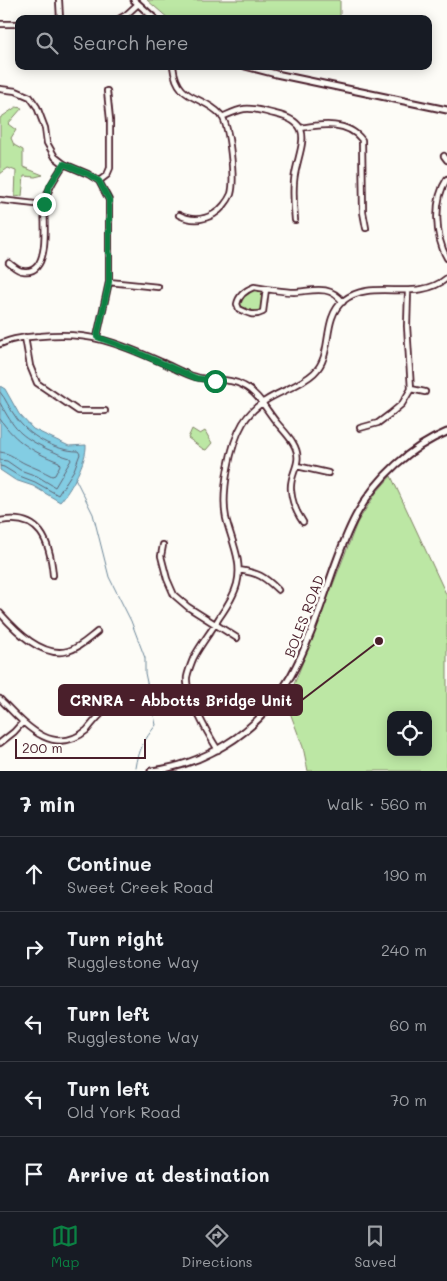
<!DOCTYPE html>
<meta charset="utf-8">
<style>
body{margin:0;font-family:Mali,sans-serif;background:#242831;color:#f1f3f6}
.controls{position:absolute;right:15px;bottom:15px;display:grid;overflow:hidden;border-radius:10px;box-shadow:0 2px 12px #0003}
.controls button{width:45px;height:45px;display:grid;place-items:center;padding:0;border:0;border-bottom:1px solid #363941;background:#171b24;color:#f1f3f6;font:25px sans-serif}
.scale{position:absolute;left:15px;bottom:12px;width:131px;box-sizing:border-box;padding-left:5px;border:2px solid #4a1f2b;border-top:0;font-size:14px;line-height:18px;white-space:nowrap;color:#4a1f2b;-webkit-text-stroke:4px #fdfcf7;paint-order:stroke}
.stop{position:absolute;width:15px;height:15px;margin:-11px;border:4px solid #0b8043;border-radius:50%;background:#fff}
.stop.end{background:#0b8043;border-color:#fff;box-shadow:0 1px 5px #0008}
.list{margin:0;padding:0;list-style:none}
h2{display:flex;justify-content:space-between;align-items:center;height:65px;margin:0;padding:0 20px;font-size:21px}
h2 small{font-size:16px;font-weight:400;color:#9ea1a6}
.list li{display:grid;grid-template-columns:32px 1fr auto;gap:15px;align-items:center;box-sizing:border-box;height:75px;padding:0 20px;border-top:1px solid #363941}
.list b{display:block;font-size:19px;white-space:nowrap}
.list p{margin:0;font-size:16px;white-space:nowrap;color:#9ea1a6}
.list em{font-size:16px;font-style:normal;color:#9ea1a6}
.icon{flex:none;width:28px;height:28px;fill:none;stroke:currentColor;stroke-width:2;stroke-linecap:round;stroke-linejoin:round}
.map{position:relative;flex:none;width:447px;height:771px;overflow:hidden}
.search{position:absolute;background:#171b24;box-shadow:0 2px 12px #0003;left:15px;right:15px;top:15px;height:55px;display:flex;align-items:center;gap:12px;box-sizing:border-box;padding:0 18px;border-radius:10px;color:#9ea1a6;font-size:19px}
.sheet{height:440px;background:#171b24}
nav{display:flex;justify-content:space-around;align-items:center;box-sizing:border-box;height:70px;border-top:1px solid #363941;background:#171b24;font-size:14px;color:#9ea1a6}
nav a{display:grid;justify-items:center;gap:2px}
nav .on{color:#0b8043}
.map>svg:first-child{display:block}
</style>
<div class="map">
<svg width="447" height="771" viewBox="0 0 447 771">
<rect width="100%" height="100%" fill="#fdfcf7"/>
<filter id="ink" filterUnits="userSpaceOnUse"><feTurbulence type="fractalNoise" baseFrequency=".02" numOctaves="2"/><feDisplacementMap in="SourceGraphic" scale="10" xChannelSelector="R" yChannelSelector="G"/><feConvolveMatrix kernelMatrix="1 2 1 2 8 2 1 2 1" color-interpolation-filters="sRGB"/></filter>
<g filter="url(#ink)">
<path fill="#bce7a4" stroke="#838368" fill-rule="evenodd" d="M147,0H340V19H169Z
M16,107L22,108L8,124L16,130L11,138L14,145L23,150V167L43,175L35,177L24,176L22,196L15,197L16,171L8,168L0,174V118Z
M252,290L260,291L262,294L261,308L257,312L241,307L239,305L241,298Z
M192,429L200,434L205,431L212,443L206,450L203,449L188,438Z
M391,476L447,596V771H308L303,747L286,702L293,687L357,523L376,493ZM391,715H428V752H391Z"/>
<path fill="#83cde3" stroke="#6c8799" d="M0,386L5,389L19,414L33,429L69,446L86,445C87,460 71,490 60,502L33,486L15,480L0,470Z"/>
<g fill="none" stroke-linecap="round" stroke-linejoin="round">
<path stroke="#616575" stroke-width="1" d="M0,392C6,399 9,408 15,416C27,435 55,451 78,451L80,454L74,470L58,495L35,482L17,475L4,467L0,466
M0,403C15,430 19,435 47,449C55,452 62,456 70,458L71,460L55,487L37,476L20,470L7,461L0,460
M0,419C16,442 33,452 59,462L60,465L55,475L52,476C43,471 35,468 26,464C17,460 11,453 0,452"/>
<path stroke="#6c8799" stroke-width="1" d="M75,478L93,514L109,577L131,621L145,658V673L156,725C144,740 139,749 136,768"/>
<defs>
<path id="minor" d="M59,0L60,19
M119,19L126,15L138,4
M0,24H19
M173,66C177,103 202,94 221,115C230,126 235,180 231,194C228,201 221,210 214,214C202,221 191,221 179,215
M0,89L16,91L30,97L37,107L45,128L47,143L55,157L64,164L88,174L99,181L109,200V282L97,337
M222,117C229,114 237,110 244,109C254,107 265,112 275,114C315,123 301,143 295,174C292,189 294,206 295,220
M301,128C322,124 348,121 362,140L363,212L366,228
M444,156L447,160
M447,179C433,200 435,237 447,258
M99,181L107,175L110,168V120L107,91
M0,200L44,205
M9,263C13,266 18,271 23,271C51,276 44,221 44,205C47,189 56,177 64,164
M109,282L158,287
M254,287L266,289L263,312C253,317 248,313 239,309L237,304C239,295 246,290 254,287Z
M266,289C275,290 285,292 294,292C313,291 329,284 343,302
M25,337L30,366L37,383L78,411H105
M0,344C13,338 27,337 41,336C89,331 118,343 161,362C173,367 184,374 196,377C212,382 230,377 244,386C258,393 267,411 277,423C282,429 289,436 293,443C305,463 289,472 291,490C292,502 296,512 303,522
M411,389L425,392
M360,428L378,423L390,414L402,404L411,389L407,326L408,291
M297,466L328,473
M0,521C40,513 50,541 53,575
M163,545L161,556L167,579L174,595L188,607L237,638
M239,570C258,573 264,576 278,590
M0,613C16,631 42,658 68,651C79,648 88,639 97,632
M0,699C23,722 52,759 87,730C91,725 95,720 100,715
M0,743L14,732L23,722
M218,750C208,734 185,694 187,677C188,672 191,664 193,659C200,645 211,632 219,618C226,608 234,596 237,584C243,561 231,540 226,518C221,492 230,445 243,423C248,415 257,406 265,401C280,391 300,386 314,373C334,355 321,320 343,301C372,277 416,304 447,278"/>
<path id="tertiary" d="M134,0L155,19
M245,66L276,74L447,110
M151,771C178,768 202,759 225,745C292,705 310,636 334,568C341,549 348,529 358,512C378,477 410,447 447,432"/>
</defs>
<use href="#minor" stroke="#4a1f2b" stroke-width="8"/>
<use href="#tertiary" stroke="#4a1f2b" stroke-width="9"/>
<use href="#minor" stroke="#fdfcf7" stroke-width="4.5"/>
<use href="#tertiary" stroke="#fdfcf7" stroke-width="5"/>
</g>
</g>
<g fill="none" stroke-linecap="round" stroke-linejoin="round" filter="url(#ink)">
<path stroke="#0b8043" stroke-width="6" d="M44,204L50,185L64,164L88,174L99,181L109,200V282L97,337L132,350L196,378L215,381"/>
</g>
<g text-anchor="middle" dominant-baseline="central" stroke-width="5" stroke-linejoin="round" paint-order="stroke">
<g font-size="14" fill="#4a1f2b" stroke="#fdfcf7">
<text transform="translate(304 616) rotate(-69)">BOLES ROAD</text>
</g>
</g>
<path fill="none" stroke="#4a1f2b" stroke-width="2" d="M379 641L302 700"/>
<circle fill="#4a1f2b" stroke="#fdfcf7" stroke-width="2" cx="379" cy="641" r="5"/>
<rect fill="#4a1f2b" stroke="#4a1f2b" stroke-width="2" x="59" y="685" width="243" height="30" rx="5"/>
<g font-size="15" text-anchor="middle" font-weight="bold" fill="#fff">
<text x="181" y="706">CRNRA - Abbotts Bridge Unit</text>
</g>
</svg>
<div class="controls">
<button><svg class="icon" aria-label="locate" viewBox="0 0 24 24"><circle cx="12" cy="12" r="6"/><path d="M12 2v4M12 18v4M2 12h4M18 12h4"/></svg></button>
</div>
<div class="scale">200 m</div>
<div class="stop" style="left:215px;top:381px"></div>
<div class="stop end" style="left:44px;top:204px"></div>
<div class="search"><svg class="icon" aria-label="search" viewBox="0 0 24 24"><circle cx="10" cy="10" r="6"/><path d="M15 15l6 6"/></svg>Search here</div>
</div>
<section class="sheet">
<h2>7 min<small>Walk · 560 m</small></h2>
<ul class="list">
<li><svg class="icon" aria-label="ahead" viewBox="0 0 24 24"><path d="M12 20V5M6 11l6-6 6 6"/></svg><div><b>Continue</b><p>Sweet Creek Road</p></div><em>190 m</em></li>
<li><svg class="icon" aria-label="right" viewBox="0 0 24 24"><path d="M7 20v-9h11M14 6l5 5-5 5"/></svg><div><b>Turn right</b><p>Rugglestone Way</p></div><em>240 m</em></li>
<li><svg class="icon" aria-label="left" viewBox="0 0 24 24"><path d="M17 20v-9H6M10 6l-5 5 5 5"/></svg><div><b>Turn left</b><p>Rugglestone Way</p></div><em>60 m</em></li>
<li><svg class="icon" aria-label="left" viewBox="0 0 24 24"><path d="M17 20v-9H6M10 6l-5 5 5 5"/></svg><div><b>Turn left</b><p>Old York Road</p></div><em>70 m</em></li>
<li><svg class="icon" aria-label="arrive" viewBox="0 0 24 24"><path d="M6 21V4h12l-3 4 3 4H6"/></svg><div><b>Arrive at destination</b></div></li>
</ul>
</section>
<nav>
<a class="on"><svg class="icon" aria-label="map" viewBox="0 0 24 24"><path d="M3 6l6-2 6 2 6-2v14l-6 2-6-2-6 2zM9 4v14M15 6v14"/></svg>Map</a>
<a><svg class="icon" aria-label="directions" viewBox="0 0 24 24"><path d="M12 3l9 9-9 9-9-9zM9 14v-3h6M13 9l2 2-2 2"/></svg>Directions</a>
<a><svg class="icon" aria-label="saved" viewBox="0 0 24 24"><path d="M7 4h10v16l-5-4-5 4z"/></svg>Saved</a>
</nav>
